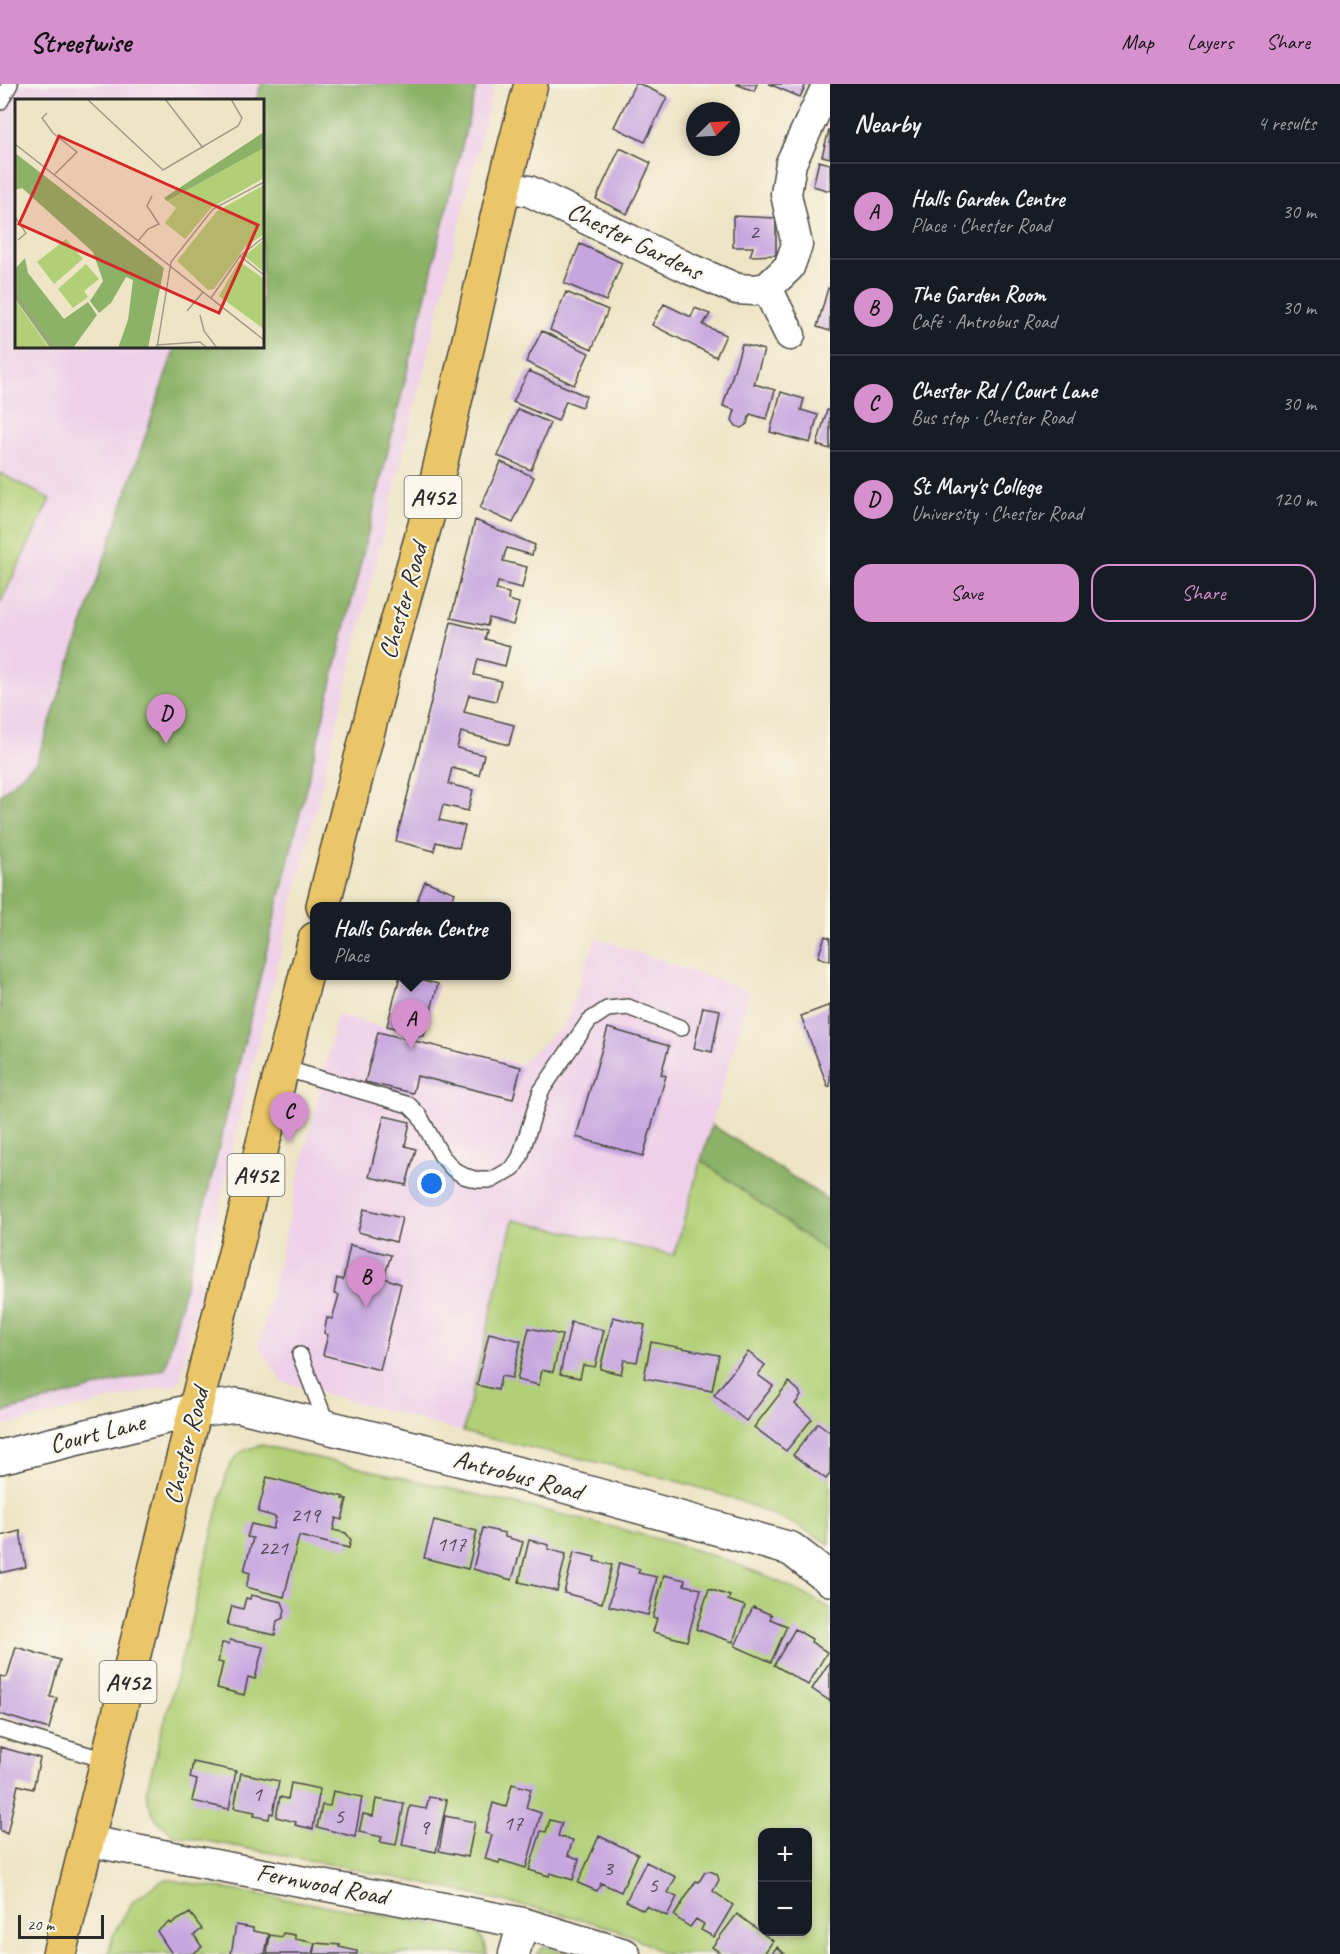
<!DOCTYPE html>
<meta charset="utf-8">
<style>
body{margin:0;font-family:Caveat,sans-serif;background:#20242c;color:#f1f3f6}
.controls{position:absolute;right:18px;bottom:18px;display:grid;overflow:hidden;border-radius:12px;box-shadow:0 3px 9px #0003}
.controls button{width:54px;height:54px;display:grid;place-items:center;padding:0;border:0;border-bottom:2px solid #363941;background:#171b24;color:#f1f3f6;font:30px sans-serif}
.compass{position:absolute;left:686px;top:18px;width:54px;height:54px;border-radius:50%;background:#171b24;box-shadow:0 3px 9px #0003;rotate:66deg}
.scale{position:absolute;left:18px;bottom:15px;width:86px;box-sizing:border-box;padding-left:6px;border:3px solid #2b2b2b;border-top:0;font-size:16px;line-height:21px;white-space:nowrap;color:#2b2b2b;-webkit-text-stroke:4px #fbf7ec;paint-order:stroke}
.you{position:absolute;left:432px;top:1100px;width:21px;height:21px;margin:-15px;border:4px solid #fff;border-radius:50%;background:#1a73e8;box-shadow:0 0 0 9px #1a73e833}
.badge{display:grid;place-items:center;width:39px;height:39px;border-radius:50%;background:#d690ce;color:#111;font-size:20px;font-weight:700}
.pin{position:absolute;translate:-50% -50px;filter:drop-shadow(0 2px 3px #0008)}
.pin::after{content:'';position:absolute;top:32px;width:21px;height:18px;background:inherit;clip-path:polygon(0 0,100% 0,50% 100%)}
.popup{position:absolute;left:310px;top:818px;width:201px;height:78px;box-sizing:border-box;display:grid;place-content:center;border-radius:12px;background:#171b24;filter:drop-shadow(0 2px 4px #0005);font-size:20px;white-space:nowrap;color:#9ea1a6}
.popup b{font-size:22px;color:#f1f3f6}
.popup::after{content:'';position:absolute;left:50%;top:100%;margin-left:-12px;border:12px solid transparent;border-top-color:#171b24}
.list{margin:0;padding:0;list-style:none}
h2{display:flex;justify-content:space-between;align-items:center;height:78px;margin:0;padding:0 24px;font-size:26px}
h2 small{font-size:20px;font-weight:400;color:#9ea1a6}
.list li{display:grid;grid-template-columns:39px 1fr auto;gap:18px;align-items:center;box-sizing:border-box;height:96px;padding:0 24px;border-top:2px solid #363941}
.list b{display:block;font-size:22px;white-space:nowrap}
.list p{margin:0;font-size:20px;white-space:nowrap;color:#9ea1a6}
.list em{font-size:20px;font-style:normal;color:#9ea1a6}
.actions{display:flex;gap:12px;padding:18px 24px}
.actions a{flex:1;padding:14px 0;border:2px solid #d690ce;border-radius:18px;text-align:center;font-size:21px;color:#d690ce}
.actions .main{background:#d690ce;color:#111}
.map{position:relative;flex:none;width:830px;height:1870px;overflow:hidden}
header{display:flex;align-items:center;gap:36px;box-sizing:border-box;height:84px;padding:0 30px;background:#d690ce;color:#111}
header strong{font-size:28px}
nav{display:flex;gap:33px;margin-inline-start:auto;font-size:21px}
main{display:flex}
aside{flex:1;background:#171b24}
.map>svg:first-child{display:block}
</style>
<header>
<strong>Streetwise</strong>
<nav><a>Map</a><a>Layers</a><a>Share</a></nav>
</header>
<main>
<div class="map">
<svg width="830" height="1870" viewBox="0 0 830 1870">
<rect width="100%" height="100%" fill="#fbf7ec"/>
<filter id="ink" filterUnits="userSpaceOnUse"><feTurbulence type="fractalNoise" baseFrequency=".0167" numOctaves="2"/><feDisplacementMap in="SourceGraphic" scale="12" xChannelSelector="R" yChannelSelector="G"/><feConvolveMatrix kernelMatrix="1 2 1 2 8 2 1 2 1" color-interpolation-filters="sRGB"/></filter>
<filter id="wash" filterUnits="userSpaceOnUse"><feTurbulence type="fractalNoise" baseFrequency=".008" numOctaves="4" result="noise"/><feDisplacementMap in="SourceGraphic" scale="24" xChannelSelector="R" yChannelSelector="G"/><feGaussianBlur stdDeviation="1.35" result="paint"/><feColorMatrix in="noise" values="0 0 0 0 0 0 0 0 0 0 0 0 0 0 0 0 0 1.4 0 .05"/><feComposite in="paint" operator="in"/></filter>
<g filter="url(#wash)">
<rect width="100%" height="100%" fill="#eee5c6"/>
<path fill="#eed0e8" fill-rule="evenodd" d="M0,0H494L234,1058L179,1299L0,1343ZM16,16H262V262H16Z
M596,854L750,907L674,1171L513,1136L463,1348L283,1298L259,1262L337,931L520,980L564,941Z"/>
<path fill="#b1cf76" stroke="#6e7d50" stroke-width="1.5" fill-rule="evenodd" d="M0,389L50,415L0,520Z
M701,1076L830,1170V1460C718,1392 587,1380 463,1348L513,1136L674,1171Z
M262,1361C354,1382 446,1403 538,1425C639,1449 739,1471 830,1524V1870H662C624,1840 553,1829 506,1818C396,1792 285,1771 174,1751C156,1737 151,1731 146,1708L189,1546L227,1388C236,1369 241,1366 262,1361ZM762,1748H808V1848H762Z
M165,1795L475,1847C483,1854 486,1860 487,1870H108L114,1849L133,1817Z
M544,1862L570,1870H536Z"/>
<path fill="#8cb267" stroke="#5c6e49" stroke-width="1.5" d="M261,0H477L165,1285L0,1329V711L37,677L175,263L262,262V16H256Z
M712,1041L830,1117V1170L701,1076Z"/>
<g id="blocks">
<path fill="#c7a6df" d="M635,0H640L667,13L645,58L614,43Z
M736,0H757L754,7Z
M769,0H806L800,13Z
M829,46H830V74L822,72Z
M620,64L651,79L627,130L596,115Z
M819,77L830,80V107L813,102Z
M733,132L776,134V171L750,172L753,163H733Z
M580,160L622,179L606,217L564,199Z
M828,204L830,205V247L817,243Z
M566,208L608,226L592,265L550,246Z
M664,220L691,233L695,224L710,230L703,241L726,251L716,273L652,241Z
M542,247L589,269L574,301L526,278Z
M742,260L764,266L754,300L775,306L767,335L750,330L747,340L741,344L736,342L732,336L735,326L723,322Z
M529,287L586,312L582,323L566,317L558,337L513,318Z
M781,308L804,315L801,326L818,331L810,359L770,348Z
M518,325L550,339L531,386L498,372Z
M827,326L830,327V365L817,361Z
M501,378L534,393L513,439L480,424Z
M475,436L535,461L532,471L507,464L505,469L503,477L527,483L522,504L498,498L496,506L509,509L508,516L519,519L513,541L489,534L487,542L451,534Z
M451,538L487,547L485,555L510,562L505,582L478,575L474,591L501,597L496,617L469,611L464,628L514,641L509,661L461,648L457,664L484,671L479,691L452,684L448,700L473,706L468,727L443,721L439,736L465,742L459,764L436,758L434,767L396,757Z
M425,797L455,809L450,822H415Z
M825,852L830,854V877L818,873Z
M400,892H408L438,900L424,952L387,942Z
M830,921V1002L828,1003L801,932Z
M703,923L720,926L712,968L694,964Z
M608,944L669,962L661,990L666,992L643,1072L576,1053Z
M378,948L521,983L513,1015L417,992L413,1009L365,998Z
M384,1032L410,1038L405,1062L416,1065L406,1101L369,1093Z
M364,1125L402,1134L396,1158L358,1148Z
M350,1161L391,1171L384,1194L401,1200L380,1286L323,1271L328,1251L324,1249L327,1234L332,1235L339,1211L334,1210L337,1194L343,1196Z
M613,1233L645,1241L637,1278L624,1276L621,1290L600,1285Z
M571,1238L604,1246L595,1283L583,1281L580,1294L560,1290Z
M529,1244L562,1251L553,1288L542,1286L539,1301L517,1296Z
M489,1249L521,1257L512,1294L501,1292L498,1306L477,1301Z
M651,1258L719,1271L712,1307L644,1294Z
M748,1268L765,1281L758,1291L773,1302L746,1337L714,1311Z
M789,1298L799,1307L801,1312L795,1320L812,1335L786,1367L754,1343Z
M818,1339L830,1348V1390L826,1395L793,1371Z
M267,1393L344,1413L343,1415H347L342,1436L336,1434L333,1446L346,1449L351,1456L349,1464L299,1452L284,1513L246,1503L250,1489L244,1487L253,1454L247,1453L251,1440L273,1445L276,1433L258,1428Z
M434,1436L477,1447L468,1485L424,1474Z
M483,1444L505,1449V1453L523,1458L512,1496L473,1485Z
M20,1447L26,1483L0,1489V1452Z
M529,1456L549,1461L548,1465L566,1470L557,1507L519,1498Z
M574,1468L595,1473L594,1477L612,1481L602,1519L564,1509Z
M619,1479L640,1485L638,1489L657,1493L648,1531L609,1522Z
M664,1491L685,1496L684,1501L701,1505L687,1557L653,1548L657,1534H653Z
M709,1505L730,1512L728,1516L745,1522L733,1558L696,1545Z
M251,1511L282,1518L285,1526L283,1534L277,1537L275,1551L227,1541L232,1522L243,1525L246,1514L250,1515Z
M753,1523L772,1531L770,1535L787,1542L771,1578L735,1562Z
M795,1545L812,1555L811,1558L827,1568L808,1601L774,1581Z
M230,1556L263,1563L255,1595L248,1593L244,1611L217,1604L223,1579L218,1578L222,1559L229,1560Z
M16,1563L60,1576L50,1613L57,1614L49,1645L0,1630V1592L7,1593Z
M830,1577V1617L812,1605Z
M0,1663L40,1674L33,1705L18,1701L7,1750L0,1746Z
M193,1678L236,1687L229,1725L192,1717L197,1696L190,1694Z
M241,1689L279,1697L273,1730L270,1729L269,1735L254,1732L255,1728L234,1724Z
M291,1699L320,1705L313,1745L295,1741L296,1738L276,1733L280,1713L288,1715Z
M512,1700L531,1705L526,1724L541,1729L526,1784L500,1776L499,1779L485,1775L492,1751L485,1749L493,1719L506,1723Z
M333,1707L362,1713L355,1753L317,1743L322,1721L330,1722Z
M429,1713L447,1716L436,1768L402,1761L410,1722L426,1725Z
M376,1715L404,1720L396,1761L380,1758L382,1753L359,1748L363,1730L373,1732Z
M445,1732L475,1738L468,1773L439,1767Z
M550,1736L562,1739L558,1752L573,1756L568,1771L579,1775L573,1796L550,1789L549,1792L529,1786L541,1747L546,1748Z
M599,1752L638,1770L621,1808L601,1799L597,1807L578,1799Z
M646,1778L676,1793L668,1809L677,1813L667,1832L646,1822L643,1826L626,1817Z
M710,1787L717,1790L719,1796L713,1807L733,1821L714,1853L701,1846L704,1840L696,1835L690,1843L674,1832L696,1797L699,1798L705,1788Z
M190,1829L202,1845L194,1851L202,1863L192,1870H172L157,1847L170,1838L171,1840Z
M737,1830L773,1857L764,1870H722L712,1863Z
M236,1841L253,1844V1847L269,1850L265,1870H231Z
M283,1849L295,1851V1855L315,1859L312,1870H267L270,1851L282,1853Z
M316,1859L340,1861L339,1863L357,1867V1870H314Z
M777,1863L785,1870H771Z"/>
</g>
</g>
<g filter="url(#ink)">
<use href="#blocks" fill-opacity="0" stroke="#484742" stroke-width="1.5"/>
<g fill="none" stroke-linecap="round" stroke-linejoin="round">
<defs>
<path id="service" d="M0,18L10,0
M283,984L409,1021L419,1031L441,1071L453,1085L464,1092L478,1096H492L513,1084L520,1073L541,1007L589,937L607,925L628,923L681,944
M300,1271L328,1343
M0,1645L109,1677"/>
<path id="minor" d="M504,103L529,107L690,185L737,205L754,206L767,204L789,183L797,161L786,110L791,79L828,0
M767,204L790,251
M88,1757L523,1839L514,1870
M523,1839L625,1870"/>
<path id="tertiary" d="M0,1373L195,1326L237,1321L532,1393L791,1465L830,1495"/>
<path id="trunk" d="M323,822L386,577L433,413L504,103L531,0
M59,1870L195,1326L315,855"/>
</defs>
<use href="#service" stroke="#484742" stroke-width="18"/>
<use href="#minor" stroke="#484742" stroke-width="33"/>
<use href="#tertiary" stroke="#484742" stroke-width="36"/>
<use href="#trunk" stroke="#484742" stroke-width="36"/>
<use href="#service" stroke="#fff" stroke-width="15"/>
<use href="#minor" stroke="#fff" stroke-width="30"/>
<use href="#tertiary" stroke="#fff" stroke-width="33"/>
<use href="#trunk" stroke="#ebc669" stroke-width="33"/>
</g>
</g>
<g text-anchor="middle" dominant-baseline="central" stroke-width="4.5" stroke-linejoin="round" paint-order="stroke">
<g font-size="22" fill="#524a58">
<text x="754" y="148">2</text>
<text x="305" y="1431">219</text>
<text x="451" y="1460">117</text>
<text x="273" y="1464">221</text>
<text x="257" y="1710">1</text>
<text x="339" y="1732">5</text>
<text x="513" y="1739">17</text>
<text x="424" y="1743">9</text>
<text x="608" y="1784">3</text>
<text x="653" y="1801">5</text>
</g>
<g fill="#fbf7ec" stroke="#696865" stroke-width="1.5">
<rect x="404.5" y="392" width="57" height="42" rx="4.5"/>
<rect x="227.5" y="1070" width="57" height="42" rx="4.5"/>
<rect x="99.5" y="1577" width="57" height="42" rx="4.5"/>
</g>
<g font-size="24" font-weight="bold" fill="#2b2b2b">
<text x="433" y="413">A452</text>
<text x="256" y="1091">A452</text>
<text x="128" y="1598">A452</text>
</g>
<g font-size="26" fill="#2b2b2b" stroke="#fbf7ec">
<text transform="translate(635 157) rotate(26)">Chester Gardens</text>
<text transform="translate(403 517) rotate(-74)">Chester Road</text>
<text transform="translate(97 1349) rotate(-14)">Court Lane</text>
<text transform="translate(186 1362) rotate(-76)">Chester Road</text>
<text transform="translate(518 1391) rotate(15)">Antrobus Road</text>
<text transform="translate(322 1800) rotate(11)">Fernwood Road</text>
</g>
</g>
<g transform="translate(15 15)">
<rect width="249" height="249" fill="#eee5c6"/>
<path d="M249,49V79L196,109L170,140L150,124L161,109L152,102ZM249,86L248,136L230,148L199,190L193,191L162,162L202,112ZM51,140L68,160L39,185L22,163ZM249,141V173L229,157ZM224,162L249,180V230L204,197ZM71,165L84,180L69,192L73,198L58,209L43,190ZM0,201L34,249H0Z" fill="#b1cf76"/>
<path d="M249,33V49L152,102L149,99ZM0,54L149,169L133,249H103L113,221L118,181L111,178L96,204L84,214L75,202L88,182L78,153L7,89L0,91ZM10,159L13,174L49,220L73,203L82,216L58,249H35L0,200V170Z" fill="#8cb267"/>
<path fill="none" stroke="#a09b88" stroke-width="1.5" d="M72,0L148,71L223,27L227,19L216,0M150,0L188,49M32,14L27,19L38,34L62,53L39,76M0,45L249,241M0,118L11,134L3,141M123,142L133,130L144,125L132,107L137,97M225,157L249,138M0,195L38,249M196,199L225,157L249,176M172,212L188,193M185,216L189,232L202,249M141,246L185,243L192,249M142,249L156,163L198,110L249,83"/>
<path fill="#d62828" fill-opacity="0.15" stroke="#d62828" stroke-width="3" d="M44,37L243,126L204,214L4,125Z"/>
<rect width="249" height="249" fill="none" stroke="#2b2b2b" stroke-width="3"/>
</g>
</svg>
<div class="controls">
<button>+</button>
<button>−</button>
</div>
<svg class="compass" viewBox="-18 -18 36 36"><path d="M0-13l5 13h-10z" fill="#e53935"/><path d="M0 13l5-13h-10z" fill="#9ea1a6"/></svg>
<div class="scale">20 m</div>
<div class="you"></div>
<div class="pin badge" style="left:411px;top:965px">A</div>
<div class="popup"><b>Halls Garden Centre</b>Place</div>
<div class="pin badge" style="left:366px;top:1223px">B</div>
<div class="pin badge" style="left:289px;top:1058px">C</div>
<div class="pin badge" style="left:166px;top:660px">D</div>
</div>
<aside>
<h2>Nearby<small>4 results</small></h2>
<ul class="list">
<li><span class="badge">A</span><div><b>Halls Garden Centre</b><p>Place · Chester Road</p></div><em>30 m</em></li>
<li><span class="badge">B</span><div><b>The Garden Room</b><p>Café · Antrobus Road</p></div><em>30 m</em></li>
<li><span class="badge">C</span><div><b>Chester Rd / Court Lane</b><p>Bus stop · Chester Road</p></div><em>30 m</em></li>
<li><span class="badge">D</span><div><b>St Mary's College</b><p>University · Chester Road</p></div><em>120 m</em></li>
</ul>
<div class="actions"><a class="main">Save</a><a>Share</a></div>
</aside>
</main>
